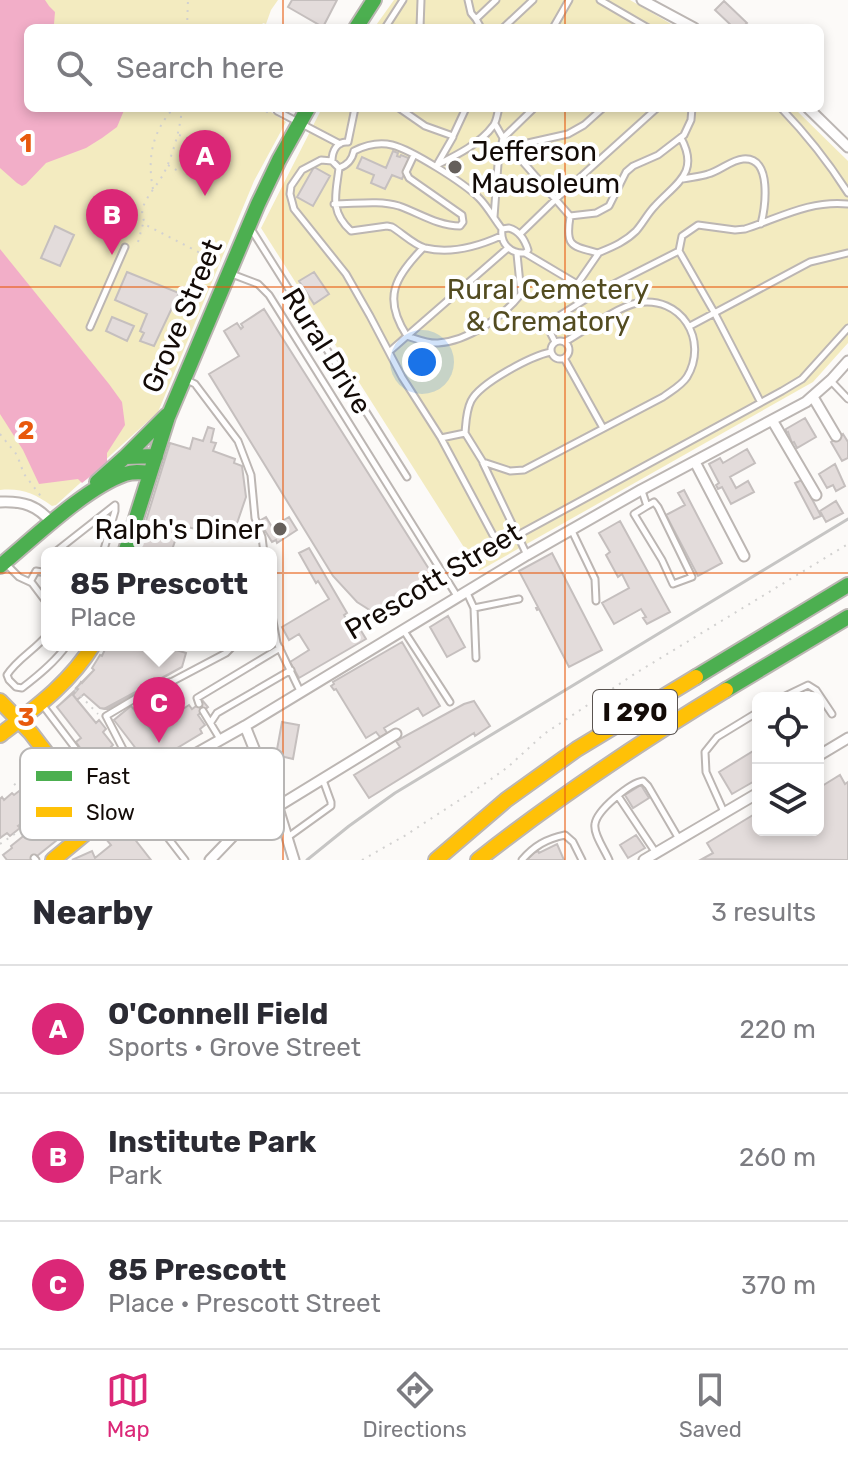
<!DOCTYPE html>
<meta charset="utf-8">
<style>
body{margin:0;font-family:Rubik,sans-serif;background:#f7f7f7;color:#2b2b33}
.controls{position:absolute;right:24px;bottom:24px;display:grid;overflow:hidden;border-radius:12px;box-shadow:0 4px 12px #0003}
.controls button{width:72px;height:72px;display:grid;place-items:center;padding:0;border:0;border-bottom:2px solid #e1e1e2;background:#fff;color:#2b2b33;font:40px sans-serif}
.you{position:absolute;left:422px;top:362px;width:28px;height:28px;margin:-20px;border:6px solid #fff;border-radius:50%;background:#1a73e8;box-shadow:0 0 0 12px #1a73e833}
.badge{display:grid;place-items:center;width:52px;height:52px;border-radius:50%;background:#db2777;color:#fff;font-size:26px;font-weight:700}
.pin{position:absolute;translate:-50% -66px;filter:drop-shadow(0 2px 4px #0008)}
.pin::after{content:'';position:absolute;top:42px;width:28px;height:24px;background:inherit;clip-path:polygon(0 0,100% 0,50% 100%)}
.popup{position:absolute;left:41px;top:547px;width:236px;height:104px;box-sizing:border-box;display:grid;place-content:center;border-radius:12px;background:#fff;filter:drop-shadow(0 2px 6px #0005);font-size:26px;white-space:nowrap;color:#7c7c81}
.popup b{font-size:30px;color:#2b2b33}
.popup::after{content:'';position:absolute;left:50%;top:100%;margin-left:-16px;border:16px solid transparent;border-top-color:#fff}
.list{margin:0;padding:0;list-style:none}
h2{display:flex;justify-content:space-between;align-items:center;height:104px;margin:0;padding:0 32px;font-size:34px}
h2 small{font-size:26px;font-weight:400;color:#7c7c81}
.list li{display:grid;grid-template-columns:52px 1fr auto;gap:24px;align-items:center;box-sizing:border-box;height:128px;padding:0 32px;border-top:2px solid #e1e1e2}
.list b{display:block;font-size:30px;white-space:nowrap}
.list p{margin:0;font-size:26px;white-space:nowrap;color:#7c7c81}
.list em{font-size:26px;font-style:normal;color:#7c7c81}
.icon{flex:none;width:44px;height:44px;fill:none;stroke:currentColor;stroke-width:2;stroke-linecap:round;stroke-linejoin:round}
.map{position:relative;flex:none;width:848px;height:860px;overflow:hidden}
.search{position:absolute;background:#fff;box-shadow:0 4px 12px #0003;left:24px;right:24px;top:24px;height:88px;display:flex;align-items:center;gap:20px;box-sizing:border-box;padding:0 28px;border-radius:12px;color:#7c7c81;font-size:30px}
.sheet{height:488px;background:#fff}
nav{display:flex;justify-content:space-around;align-items:center;box-sizing:border-box;height:112px;border-top:2px solid #e1e1e2;background:#fff;font-size:22px;color:#7c7c81}
nav a{display:grid;justify-items:center;gap:4px}
nav .on{color:#db2777}
.map>svg:first-child{display:block}
</style>
<div class="map">
<svg width="848" height="860" viewBox="0 0 848 860">
<rect width="100%" height="100%" fill="#fcfaf8"/>
<path fill="#f3ebc0" d="M0,0H278L271,10L266,24L263,23L260,28H28V108H265L286,122L254,181L158,412L56,505L52,506C34,493 21,488 0,490Z
M394,0H630L678,28H374Z
M322,108H794L848,161V343L813,382L479,571L261,228Z"/>
<path fill="#f2aec8" d="M0,0H45L49,6L55,12L54,24L56,28H28V108H125L117,127L102,138L86,148L46,163L26,184L22,186L17,183L0,168Z
M0,249L109,384L122,402L125,425L107,453V463L82,483L78,479L39,484L23,450L0,414Z"/>
<path fill="#e3dcdb" stroke="#c5bfbe" stroke-width="2" d="M292,0H337L323,27L288,7Z
M724,1L747,23L742,28H734L715,10Z
M393,151L398,153L397,156L400,157L401,155L411,159L402,179L392,175L385,189L371,183L374,175L357,168L362,157L386,168Z
M314,167L330,176L313,206L297,197Z
M55,226L74,235L60,266L41,258Z
M127,272L179,293L154,346L140,341L144,333L140,331L147,314L115,300Z
M314,272L329,294L314,304L299,281Z
M264,309L434,577L376,614L357,602L333,576L209,374L239,356L224,331L237,323L241,329L243,327L241,324Z
M112,317L134,326L127,341L106,331Z
M805,418L816,437L797,448L794,442L792,443L788,432L786,433V429Z
M208,427L214,429L211,442L216,443L213,451L235,459L234,463L242,466L246,497L233,535L202,521L199,530L184,526L182,533L178,532L171,553H136L170,443L190,449L193,438L203,441Z
M208,427L214,429L211,442L216,443L213,451L235,459L234,463L242,466L246,497L233,535L202,521L199,530L184,526L182,533L178,532L171,553H136L170,443L190,449L193,438L203,441Z
M843,434L848,442V458L842,461L831,442Z
M747,449L755,463L730,477L736,488L748,481L754,492L731,504L722,487L718,489L716,485L719,483L709,464L720,458L723,463Z
M835,464L845,486L836,491L833,485L827,488L819,474Z
M802,480L821,516L814,519L795,483Z
M684,490L722,563L698,576L666,515L685,505L678,493Z
M836,501L843,513L826,522L820,511Z
M266,517L272,527L289,517L297,530L277,543L276,540L272,542L259,521Z
M620,521L670,612L647,624L643,618L646,617L641,609L614,624L602,603L629,588L622,574L618,577L606,555L610,552L599,533Z
M309,548L347,613L344,615L351,627L357,624L366,639L299,678L290,662L309,650L299,634L289,640L282,627L329,599L318,581L316,583L299,553Z
M552,553L602,650L569,667L539,609L537,610L536,608L538,607L519,571Z
M448,616L465,647L447,657L430,627Z
M402,642L440,706L423,716L418,708L384,728L387,733L380,737L376,732L366,738L336,689L334,690L331,686L334,684L333,682Z
M107,645H160L186,653L182,667L104,709L100,708L84,694L77,700L73,695L78,689L76,688L94,670L92,668L100,655L102,656Z
M107,645H160L186,653L182,667L108,709L100,708L84,694L77,700L96,723L99,720L106,729L103,732L113,745L111,747L113,750L108,753L107,751L98,758L94,753L90,756H86L76,742L81,738L57,707L73,693L81,682L82,683L94,670L92,668L100,655L102,656Z
M162,686L164,689L167,687L183,709L189,705L192,709L203,701L208,707L198,715L205,725L200,729L202,733L154,762L120,789L107,774L137,750L114,720L131,706L156,735L167,727L162,720L164,718L150,700L154,697L152,694Z
M73,692V695L96,723L99,720L106,729L103,732L113,745L111,747L113,750L108,753L107,751L98,758L94,753L90,756H86L76,742L81,738L57,707Z
M474,701L490,726L475,736L474,733L369,798L354,775L400,747L396,741L464,704Z
M282,722L299,725L293,759L276,755Z
M758,748V779L732,794L719,772Z
M840,775L845,784L848,782V860L702,859L713,853L707,843L758,812V830H818V780L822,786Z
M37,777L40,780L43,777L56,791L29,814L31,817L18,826L20,828L10,836L7,833L0,838V799L2,797L4,800L12,793L14,795Z
M641,785L649,798L633,808L625,795Z
M71,801L78,811L75,814L78,819L65,829L67,832L32,860H7L3,855L12,848L11,846L42,821L38,816L55,802L61,809Z
M119,819L151,860H72L92,851L95,858L111,845L102,834Z
M636,835L645,848L628,858L620,845Z
M557,844L564,860H527L533,853L538,851L539,853Z"/>
<g fill="none" stroke-linecap="round" stroke-linejoin="round">
<defs>
<path id="lane" d="M468,0L471,13L476,19
M600,0L648,28
M385,28L403,0
M420,28L421,0
M481,28L476,19L496,0
M503,28L533,0
M553,28L569,0
M277,108V111L340,144
M399,108L425,126L453,136L466,108
M603,108L584,125L568,134L510,147L570,216L596,213L609,206L626,172L633,166L658,155L684,135L691,120L692,108
M781,108C806,134 829,163 848,193
M505,141L503,138L534,108
M348,142L355,108
M354,151C352,160 348,165 339,168L332,161L321,160L302,170L291,186L290,194L294,209L346,274L370,316L402,377L441,438L493,535L500,541L518,535L782,391L802,379L848,328
M354,151C366,145 379,142 392,145C412,150 464,183 479,198C488,207 494,219 502,229
M332,161C332,151 337,141 348,142
M438,163L453,137
M435,166C455,156 480,144 493,126C497,121 497,114 499,108
M339,168C336,194 329,211 351,231L387,226L392,227C402,233 414,245 425,248C450,254 479,246 501,236
M683,179C691,177 700,177 708,174C720,171 731,160 743,159C773,156 765,208 761,224
M334,204C356,204 378,200 399,206C419,213 438,226 460,226L463,222L462,215L409,178L406,172L414,155
M494,217L498,164L503,138L495,124
M570,217C565,247 572,246 598,253C612,247 625,242 636,231C643,223 648,213 655,206C676,183 700,173 681,138
M509,228C520,231 525,240 528,250L525,253C511,254 500,244 502,229Z
M251,229L407,477
M520,234L555,200L657,108
M508,248L407,336C417,339 428,344 438,343C468,341 503,317 521,294L517,254
M525,253L594,294
M229,273L258,284L269,295L457,596
M578,283L598,254
M690,326L810,262L848,253
M90,327L125,247
M551 350a9 9 0 1 1 18 0a9 9 0 1 1-18 0Z
M555,342L546,324L594,294L679,251
M390,351L407,336C382,298 395,277 423,248
M564,358L603,428
M185,379L195,384L238,441L251,475L255,518L262,537L264,553
M831,381L848,399
M760,401L714,312L679,251L682,236L698,225L735,230L745,229C779,218 810,200 848,204
M465,433L483,462L510,471L524,470L663,397C671,391 681,386 687,377C709,340 681,295 637,303C619,306 582,332 565,342
M465,433C466,422 466,411 471,401C480,383 531,356 551,352
M441,438L465,433
M483,463L527,555
M642,491L647,506L634,514L662,560L673,584L692,577L658,507L654,502L647,506
M572,531L595,579L596,601
M54,553L115,505V511L103,553
M189,553L192,552L198,553
M5,563L19,577L32,583L47,603
M30,582L36,571L42,572L47,576
M467,593L474,608L476,658
M474,608L519,599
M271,610L277,643L300,691
M404,631L450,702
M47,635C35,650 17,659 7,675L9,680L16,687L22,688C39,675 55,662 67,645
M781,698L808,685L816,690L832,714
M41,703L119,806
M199,704L197,698L280,648
M203,711L220,739
M211,722L217,713L291,670
M30,756L40,745
M96,776L125,753L106,716L158,685L173,681L226,653L234,645
M618,796L656,853
M145,808L185,860
M724,812L706,772L705,752L717,737L758,712
M288,837L331,806V802L323,780
M34,858L36,860
M522,860C534,846 546,839 565,835L573,842L582,860
M609,860C605,850 593,834 595,824C597,810 630,783 643,781L648,786L679,839"/>
<path id="street" d="M642,0L694,28
M808,108L848,147
M813,397L836,436
M772,420L816,495
M695,462L744,556
M0,502C23,501 37,505 52,523
M245,726L278,808L294,860
M818,756L848,738
M99,822L174,766L245,726L527,555L641,490L806,402L831,380L848,361
M210,860L234,835L246,826L396,734
M644,860L758,793"/>
<path id="fast" d="M356,28L374,0
M125,457L167,415
M97,482L125,457L156,456
M125,553L168,417L258,204L279,160L308,108
M0,566C34,538 85,488 125,474C134,471 141,472 150,473
M696,677L848,585
M726,690L848,617"/>
<path id="slow" d="M0,701L31,733L99,822L53,860
M0,735C35,708 70,683 93,645
M436,860L506,800L577,749L696,677
M478,860C557,798 640,742 726,690"/>
</defs>
<use href="#lane" stroke="#bcb6b3" stroke-width="9"/>
<use href="#street" stroke="#bcb6b3" stroke-width="13"/>
<use href="#fast" stroke="#bcb6b3" stroke-width="18"/>
<use href="#slow" stroke="#bcb6b3" stroke-width="18"/>
<path stroke="#d2d1d0" stroke-width="2" stroke-dasharray="2 6" stroke-linecap="butt" d="M187,28L188,0
M182,108C180,130 173,155 163,175C157,185 147,196 143,207C141,214 143,219 146,225L210,258L209,266
M259,108L269,113
M179,135L194,140
M168,165L178,171
M153,189C147,159 152,131 174,108
M138,242L143,224
M0,434L17,455L24,474L43,499
M75,690L98,714
M38,766L66,801
M14,785L36,767
M0,844L35,820L36,813L62,794
M362,860L406,835L487,782L508,767L544,734L636,673L848,544"/>
<use href="#lane" stroke="#fffefe" stroke-width="5"/>
<use href="#street" stroke="#fffefe" stroke-width="9"/>
<use href="#fast" stroke="#4caf50" stroke-width="14"/>
<use href="#slow" stroke="#ffc107" stroke-width="14"/>
<path stroke="#c6c5c4" stroke-width="3" d="M307,860L349,826L395,793L848,519"/>
</g>
<path fill="none" stroke="#e8590c" stroke-width="2" stroke-opacity="0.55" d="M283,0V28M565,0V28M283,108V860M565,108V860M0,287H848M0,573H848"/>
<g fill="#655f5b" stroke="#fff" stroke-width="3">
<circle cx="455" cy="167" r="8"/>
<circle cx="280" cy="529" r="8"/>
</g>
<g text-anchor="middle" dominant-baseline="central" stroke-width="8" stroke-linejoin="round" paint-order="stroke">
<rect fill="#fff" stroke="#5a5451" stroke-width="2" x="593" y="690" width="84" height="44" rx="6"/>
<g font-size="26" font-weight="bold" fill="#130b07">
<text x="635" y="712">I 290</text>
</g>
<g font-size="28" fill="#130b07" stroke="#fff" text-anchor="start">
<text x="471" y="151">Jefferson<tspan x="471" dy="32">Mausoleum</tspan></text>
<text x="264" y="529" text-anchor="end">Ralph's Diner</text>
</g>
<g font-size="28" fill="#534c21" stroke="#fff">
<text x="548" y="289">Rural Cemetery<tspan x="548" dy="32">&amp; Crematory</tspan></text>
</g>
<g font-size="28" fill="#130b07" stroke="#fff">
<text transform="translate(182 316) rotate(-67)">Grove Street</text>
<text transform="translate(327 351) rotate(58)">Rural Drive</text>
<text transform="translate(433 581) rotate(-31)">Prescott Street</text>
</g>
</g>
<rect x="20" y="748" width="264" height="92" rx="12" fill="#fff" stroke="#b8b6b5" stroke-width="2"/>
<rect x="36" y="771" width="36" height="10" fill="#4caf50"/>
<rect x="36" y="807" width="36" height="10" fill="#ffc107"/>
<g font-size="22" fill="#130b07">
<text x="86" y="784">Fast</text>
<text x="86" y="820">Slow</text>
</g>
<g font-size="26" text-anchor="middle" font-weight="bold" fill="#e8590c" stroke="#fff" stroke-width="8" stroke-linejoin="round" paint-order="stroke">
<text x="26" y="152">1</text>
<text x="26" y="439">2</text>
<text x="26" y="726">3</text>
</g>
</svg>
<div class="controls">
<button><svg class="icon" aria-label="locate" viewBox="0 0 24 24"><circle cx="12" cy="12" r="6"/><path d="M12 2v4M12 18v4M2 12h4M18 12h4"/></svg></button>
<button><svg class="icon" aria-label="layers" viewBox="0 0 24 24"><path d="M12 4l9 5-9 5-9-5zM3 14l9 5 9-5"/></svg></button>
</div>
<div class="you"></div>
<div class="pin badge" style="left:205px;top:196px">A</div>
<div class="pin badge" style="left:112px;top:255px">B</div>
<div class="pin badge" style="left:159px;top:743px">C</div>
<div class="popup"><b>85 Prescott</b>Place</div>
<div class="search"><svg class="icon" aria-label="search" viewBox="0 0 24 24"><circle cx="10" cy="10" r="6"/><path d="M15 15l6 6"/></svg>Search here</div>
</div>
<section class="sheet">
<h2>Nearby<small>3 results</small></h2>
<ul class="list">
<li><span class="badge">A</span><div><b>O'Connell Field</b><p>Sports · Grove Street</p></div><em>220 m</em></li>
<li><span class="badge">B</span><div><b>Institute Park</b><p>Park</p></div><em>260 m</em></li>
<li><span class="badge">C</span><div><b>85 Prescott</b><p>Place · Prescott Street</p></div><em>370 m</em></li>
</ul>
</section>
<nav>
<a class="on"><svg class="icon" aria-label="map" viewBox="0 0 24 24"><path d="M3 6l6-2 6 2 6-2v14l-6 2-6-2-6 2zM9 4v14M15 6v14"/></svg>Map</a>
<a><svg class="icon" aria-label="directions" viewBox="0 0 24 24"><path d="M12 3l9 9-9 9-9-9zM9 14v-3h6M13 9l2 2-2 2"/></svg>Directions</a>
<a><svg class="icon" aria-label="saved" viewBox="0 0 24 24"><path d="M7 4h10v16l-5-4-5 4z"/></svg>Saved</a>
</nav>
